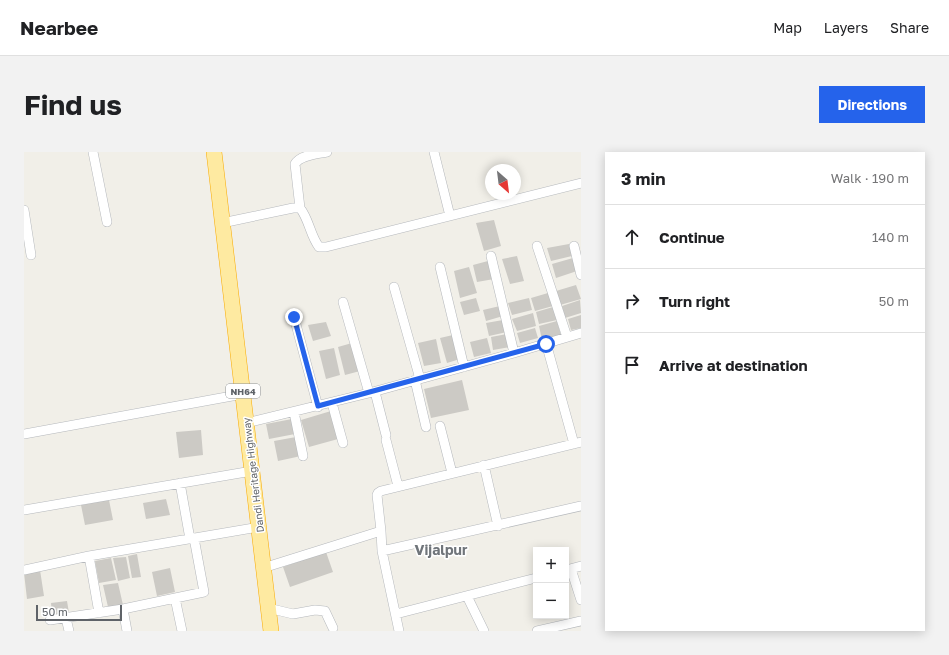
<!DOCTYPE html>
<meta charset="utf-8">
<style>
body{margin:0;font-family:"Golos Text",sans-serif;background:#f2f2f2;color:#202124}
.controls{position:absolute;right:12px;bottom:12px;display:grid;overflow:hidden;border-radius:0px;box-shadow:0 2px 10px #0003}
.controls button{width:36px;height:36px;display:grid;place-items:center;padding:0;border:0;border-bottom:1px solid #e0e0e0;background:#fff;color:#202124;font:20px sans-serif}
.compass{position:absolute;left:461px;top:12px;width:36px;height:36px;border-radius:50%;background:#fff;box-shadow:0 2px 10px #0003;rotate:152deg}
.scale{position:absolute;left:12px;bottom:10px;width:86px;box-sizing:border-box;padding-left:4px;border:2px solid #5f6368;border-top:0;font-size:11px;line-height:14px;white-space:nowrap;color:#5f6368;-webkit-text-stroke:3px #fff;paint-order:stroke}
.stop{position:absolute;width:12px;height:12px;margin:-9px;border:3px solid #2563eb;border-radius:50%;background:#fff}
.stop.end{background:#2563eb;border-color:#fff;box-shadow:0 1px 4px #0008}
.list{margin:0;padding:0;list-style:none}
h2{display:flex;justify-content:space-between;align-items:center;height:52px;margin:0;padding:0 16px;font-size:17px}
h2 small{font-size:13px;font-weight:400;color:#757577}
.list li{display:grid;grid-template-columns:26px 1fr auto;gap:12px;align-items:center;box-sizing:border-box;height:64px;padding:0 16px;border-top:1px solid #e0e0e0}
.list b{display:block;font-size:15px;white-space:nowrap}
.list em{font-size:13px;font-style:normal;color:#757577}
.icon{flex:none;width:22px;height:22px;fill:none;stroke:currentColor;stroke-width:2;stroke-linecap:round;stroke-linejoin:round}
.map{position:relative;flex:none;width:557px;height:479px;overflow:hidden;border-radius:0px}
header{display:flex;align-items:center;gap:24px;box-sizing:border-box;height:56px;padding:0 20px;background:#fff;border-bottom:1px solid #e0e0e0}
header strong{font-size:19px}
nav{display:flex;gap:22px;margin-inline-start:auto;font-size:14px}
.intro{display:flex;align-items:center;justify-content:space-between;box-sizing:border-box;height:96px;padding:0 24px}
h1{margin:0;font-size:28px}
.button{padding:10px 18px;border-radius:0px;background:#2563eb;color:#fff;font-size:14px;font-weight:700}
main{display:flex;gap:24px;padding:0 24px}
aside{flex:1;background:#fff;border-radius:0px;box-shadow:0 2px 10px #0003}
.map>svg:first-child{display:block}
</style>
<header>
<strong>Nearbee</strong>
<nav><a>Map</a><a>Layers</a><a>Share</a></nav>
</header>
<div class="intro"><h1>Find us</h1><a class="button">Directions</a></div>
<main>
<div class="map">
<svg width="557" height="479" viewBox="0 0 557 479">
<rect width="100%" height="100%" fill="#f1efe8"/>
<path fill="#cccac5" d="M470,68L477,94L460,99L452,71Z
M545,92L548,104L527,109L523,96Z
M493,104L500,129L486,132L478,107Z
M549,106L553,119L532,126L528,112Z
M464,109L470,127L453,130L449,113Z
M445,115L453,141L436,146L430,119Z
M552,133L557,147L536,153L532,139Z
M524,141L529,154L511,159L507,146Z
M452,146L456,159L440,163L436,150Z
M505,146L508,158L488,163L484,151Z
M556,148L557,161L541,166L538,154Z
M476,154L479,164L462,169L459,158Z
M529,155L533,168L515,172L512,160Z
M509,161L512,174L493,179L488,167Z
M557,163V176L547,178L544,167Z
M479,168L483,180L465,184L462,171Z
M533,169L537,183L518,188L515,174Z
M302,170L307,184L289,189L284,173Z
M511,176L514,186L496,191L493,181Z
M483,182L486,195L469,198L467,185Z
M429,183L436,207L423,211L416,186Z
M463,186L467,201L450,205L446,190Z
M412,187L417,211L400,214L394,191Z
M328,191L336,219L321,223L314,195Z
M310,196L316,223L302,227L295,199Z
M438,228L445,258L407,266L400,237Z
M307,259L314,287L285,295L277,268Z
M268,267L271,282L245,287L242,272Z
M177,278L179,303L155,306L152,280Z
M272,285L277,304L254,309L250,289Z
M142,347L146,363L122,367L119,351Z
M85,348L89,368L61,373L57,353Z
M302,400L309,420L266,435L259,415Z
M113,402L117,425L108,426L104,404Z
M102,405L106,426L94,429L89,406Z
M87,406L92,428L75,431L71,409Z
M146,416L151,440L133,444L128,420Z
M16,418L20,444L3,447L0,421Z
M94,431L99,453L84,455L79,433Z
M43,449L45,461L28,463L27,451Z"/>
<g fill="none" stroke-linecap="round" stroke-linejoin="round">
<defs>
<path id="minor" d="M69,0L83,70
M410,0L426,64
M276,56L271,12C276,3 293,2 303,0
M0,58L7,103
M198,71L269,56H276C285,67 286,83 295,95H302L557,31
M513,94L543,185
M550,94L557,123
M467,104L490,201
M416,115L440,215
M370,135L396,227
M319,150L345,241
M270,165L294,255
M522,191L550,292
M391,228L402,275
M351,240L362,283
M308,251L319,291
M270,260L279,304
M222,271L345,241L490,201L557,181
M416,274L428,321
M0,282L219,242
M362,288L374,334
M460,313L474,374
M156,331L166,387
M0,358L228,319
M357,379L353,343L354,341L357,339L557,290
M358,399L375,479
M65,404L75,461
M239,416L357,379L358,399L557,354
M547,417L557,448
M0,418L65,404L235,375
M542,418L557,414
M443,444L460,479
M151,446L158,479
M244,456L269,462L291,458L301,459L309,476
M99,457L103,479
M372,462L512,426
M42,466L45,479
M26,468L99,457L180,440L170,386
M513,479L557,469"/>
<path id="trunk" d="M190,0L247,479"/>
</defs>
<use href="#minor" stroke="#b5b8bc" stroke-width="10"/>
<use href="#trunk" stroke="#f9ab00" stroke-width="16"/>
<use href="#minor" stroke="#fff" stroke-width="9"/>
<use href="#trunk" stroke="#feeaa1" stroke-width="15"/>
</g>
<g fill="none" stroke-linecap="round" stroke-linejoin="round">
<path stroke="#2563eb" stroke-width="5" d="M270,165L294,254L522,192"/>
</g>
<g text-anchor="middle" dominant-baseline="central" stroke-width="3" stroke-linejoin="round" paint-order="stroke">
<rect fill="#fff" stroke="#8f9295" stroke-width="1" x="202" y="232" width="34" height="14" rx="3"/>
<g font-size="9" font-weight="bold" fill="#5f6368">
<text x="219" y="239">NH64</text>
</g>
<g font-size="10" fill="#5f6368" stroke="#fff">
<text transform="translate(229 323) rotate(-97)">Dandi Heritage Highway</text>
</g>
<g font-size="14" font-weight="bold" fill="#70757a" stroke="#fff">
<text x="417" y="397">Vijalpur</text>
</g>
</g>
</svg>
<div class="controls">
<button>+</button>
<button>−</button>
</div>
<svg class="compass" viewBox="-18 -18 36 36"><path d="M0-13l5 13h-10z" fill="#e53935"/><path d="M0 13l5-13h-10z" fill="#757577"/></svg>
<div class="scale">50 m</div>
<div class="stop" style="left:522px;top:192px"></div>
<div class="stop end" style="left:270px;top:165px"></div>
</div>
<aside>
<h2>3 min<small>Walk · 190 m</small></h2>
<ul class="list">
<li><svg class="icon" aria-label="ahead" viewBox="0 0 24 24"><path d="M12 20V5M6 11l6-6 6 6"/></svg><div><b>Continue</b></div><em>140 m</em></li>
<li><svg class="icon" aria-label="right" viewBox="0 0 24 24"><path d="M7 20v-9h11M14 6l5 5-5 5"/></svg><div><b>Turn right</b></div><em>50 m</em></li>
<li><svg class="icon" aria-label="arrive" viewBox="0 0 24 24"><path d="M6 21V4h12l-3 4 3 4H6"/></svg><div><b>Arrive at destination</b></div></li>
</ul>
</aside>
</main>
